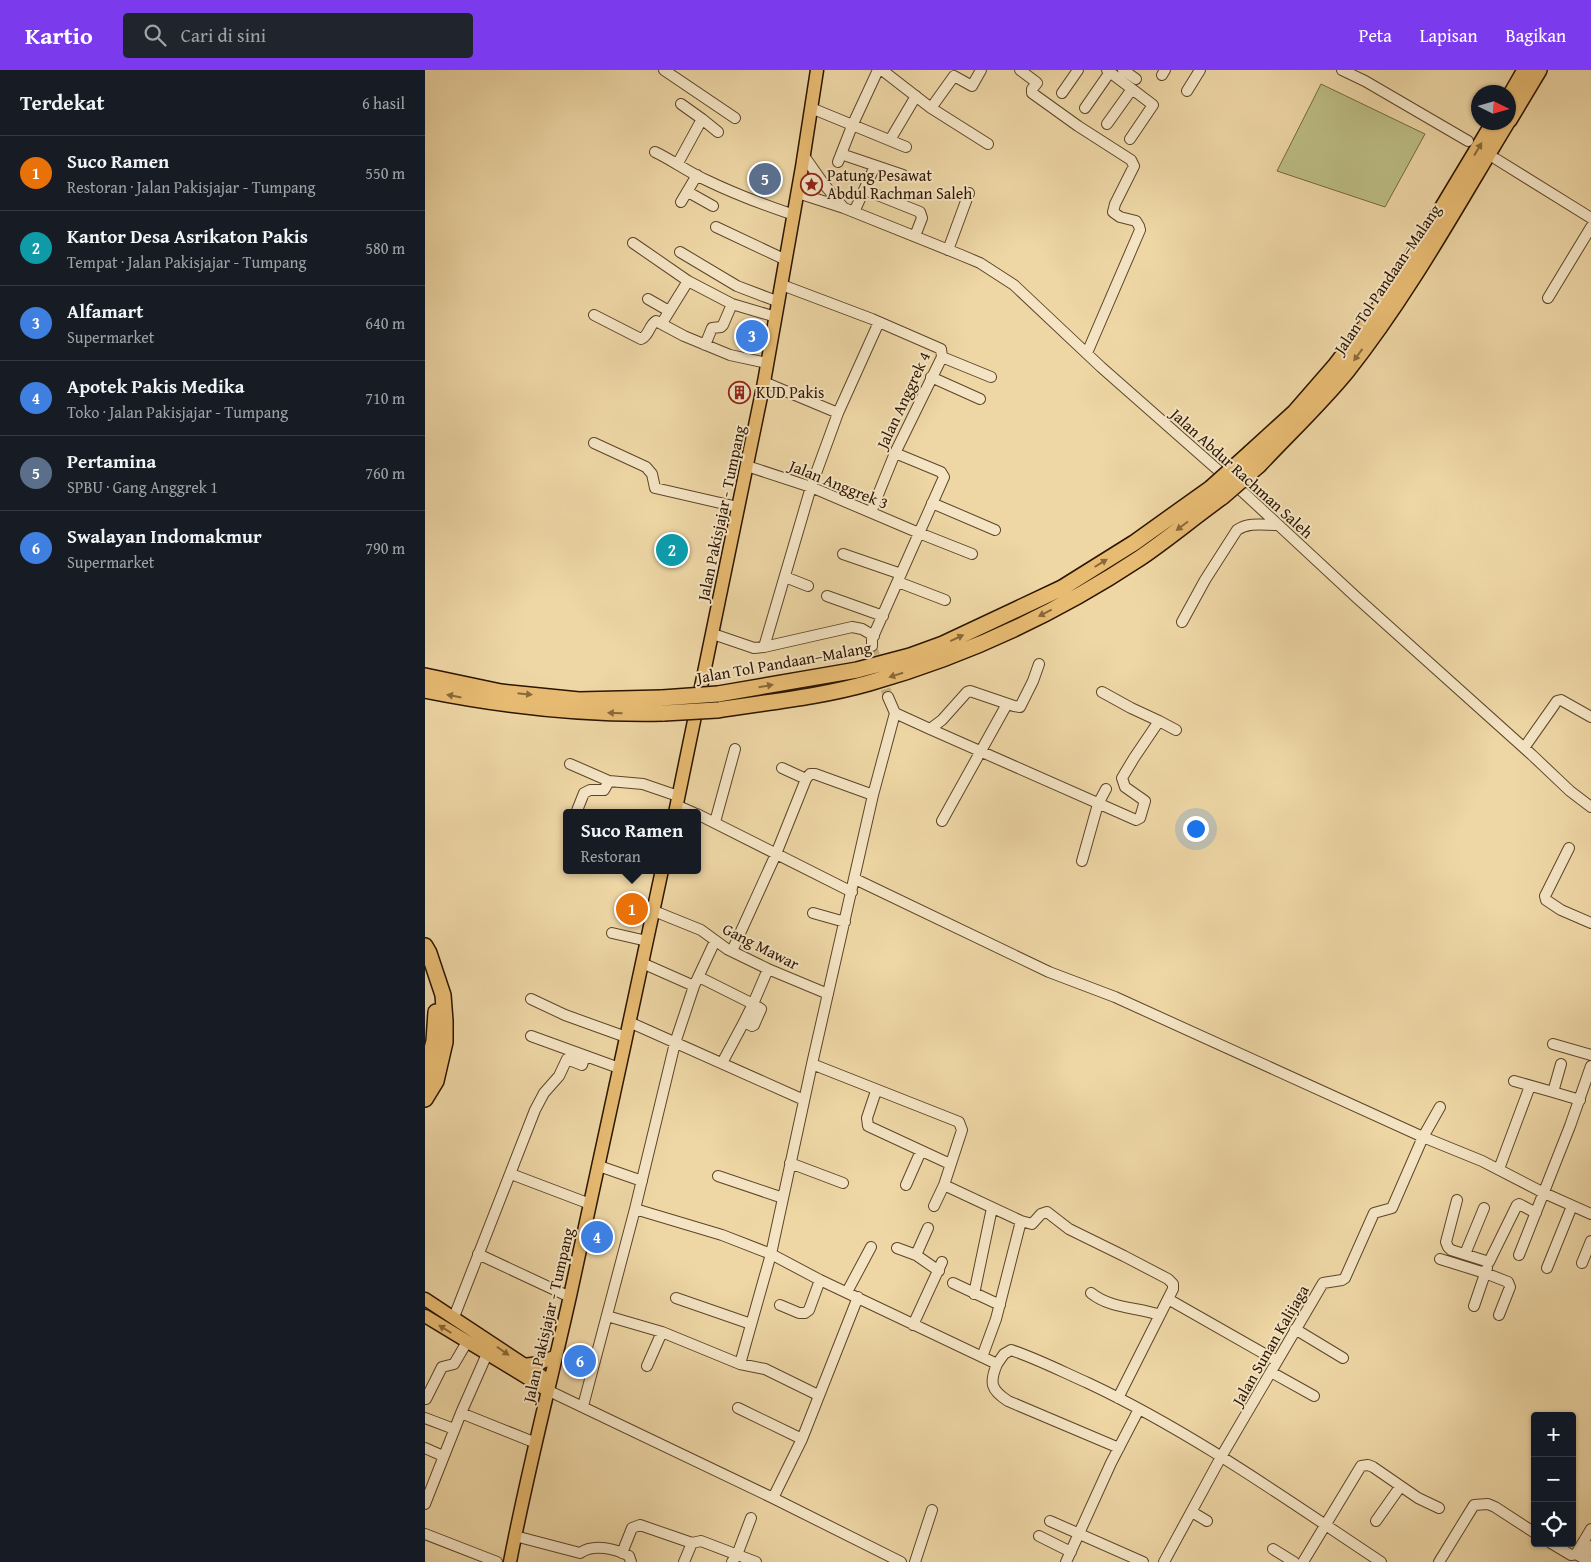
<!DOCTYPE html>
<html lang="id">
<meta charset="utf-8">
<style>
body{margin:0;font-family:"Gentium Book Plus",serif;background:#20242c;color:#f1f3f6}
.controls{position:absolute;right:15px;bottom:15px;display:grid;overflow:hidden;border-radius:5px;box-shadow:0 1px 4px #0004}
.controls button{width:45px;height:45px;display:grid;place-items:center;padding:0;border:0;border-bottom:1px solid #363941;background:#171b24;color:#f1f3f6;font:25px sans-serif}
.compass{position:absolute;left:1046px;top:15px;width:45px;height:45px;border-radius:50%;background:#171b24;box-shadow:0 1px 4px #0004;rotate:95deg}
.you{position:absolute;left:770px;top:758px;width:18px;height:18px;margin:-12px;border:4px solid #fff;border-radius:50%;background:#1a73e8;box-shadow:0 0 0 8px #1a73e833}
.badge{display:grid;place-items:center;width:32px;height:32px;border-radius:50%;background:#7c3aed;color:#fff;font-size:16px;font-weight:700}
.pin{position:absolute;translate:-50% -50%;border:2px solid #fff;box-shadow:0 1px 5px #0006}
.popup{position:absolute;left:138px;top:739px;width:138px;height:65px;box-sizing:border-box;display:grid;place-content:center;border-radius:5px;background:#171b24;filter:drop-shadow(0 1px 4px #0005);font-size:16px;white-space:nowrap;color:#9ea1a6}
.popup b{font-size:19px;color:#f1f3f6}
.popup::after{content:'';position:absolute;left:50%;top:100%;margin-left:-10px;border:10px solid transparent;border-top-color:#171b24}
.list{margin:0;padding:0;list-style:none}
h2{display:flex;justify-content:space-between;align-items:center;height:65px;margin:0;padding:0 20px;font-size:21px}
h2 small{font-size:16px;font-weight:400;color:#9ea1a6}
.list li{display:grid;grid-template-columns:32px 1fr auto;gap:15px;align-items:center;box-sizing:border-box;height:75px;padding:0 20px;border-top:1px solid #363941}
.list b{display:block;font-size:19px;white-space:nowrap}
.list p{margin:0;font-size:16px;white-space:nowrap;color:#9ea1a6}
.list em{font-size:16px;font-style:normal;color:#9ea1a6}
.icon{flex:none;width:28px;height:28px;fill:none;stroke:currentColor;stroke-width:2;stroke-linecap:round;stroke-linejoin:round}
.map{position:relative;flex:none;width:1166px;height:1492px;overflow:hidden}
header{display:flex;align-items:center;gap:30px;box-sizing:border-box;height:70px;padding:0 25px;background:#7c3aed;color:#fff}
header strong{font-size:24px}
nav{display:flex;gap:28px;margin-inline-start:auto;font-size:18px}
.search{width:350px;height:45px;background:#20242c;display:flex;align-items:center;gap:12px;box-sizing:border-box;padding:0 18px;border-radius:5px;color:#9ea1a6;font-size:19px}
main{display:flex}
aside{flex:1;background:#171b24}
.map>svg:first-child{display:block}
</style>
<header>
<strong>Kartio</strong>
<div class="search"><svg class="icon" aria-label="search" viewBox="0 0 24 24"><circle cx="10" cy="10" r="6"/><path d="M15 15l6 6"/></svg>Cari di sini</div>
<nav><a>Peta</a><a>Lapisan</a><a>Bagikan</a></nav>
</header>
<main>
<aside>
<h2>Terdekat<small>6 hasil</small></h2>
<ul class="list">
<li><span class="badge" style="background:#e8710a">1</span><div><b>Suco Ramen</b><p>Restoran · Jalan Pakisjajar - Tumpang</p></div><em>550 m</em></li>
<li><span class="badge" style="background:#0f9aa8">2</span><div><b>Kantor Desa Asrikaton Pakis</b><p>Tempat · Jalan Pakisjajar - Tumpang</p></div><em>580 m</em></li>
<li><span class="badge" style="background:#3f7fe0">3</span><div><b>Alfamart</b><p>Supermarket</p></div><em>640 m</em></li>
<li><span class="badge" style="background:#3f7fe0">4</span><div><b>Apotek Pakis Medika</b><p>Toko · Jalan Pakisjajar - Tumpang</p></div><em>710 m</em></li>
<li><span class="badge" style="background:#5c6f8a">5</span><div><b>Pertamina</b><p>SPBU · Gang Anggrek 1</p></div><em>760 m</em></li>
<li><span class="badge" style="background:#3f7fe0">6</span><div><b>Swalayan Indomakmur</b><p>Supermarket</p></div><em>790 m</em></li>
</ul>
</aside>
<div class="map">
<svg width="1166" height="1492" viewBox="0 0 1166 1492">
<rect width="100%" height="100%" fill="#eed6a5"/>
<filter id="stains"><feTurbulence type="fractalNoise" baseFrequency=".004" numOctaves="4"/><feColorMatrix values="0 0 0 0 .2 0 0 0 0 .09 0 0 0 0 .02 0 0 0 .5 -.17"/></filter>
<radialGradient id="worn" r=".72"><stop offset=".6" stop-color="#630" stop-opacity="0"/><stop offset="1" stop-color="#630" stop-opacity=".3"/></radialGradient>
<path fill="#bcbd84" stroke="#746942" d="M896,14L1000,64L960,137L852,101Z"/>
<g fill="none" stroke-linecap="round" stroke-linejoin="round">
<path stroke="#c7af84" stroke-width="10" stroke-dasharray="10 5" stroke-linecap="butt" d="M447,576L463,627"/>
<defs>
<path id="minor" d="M239,0L310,48
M457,0L506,38L563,74
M595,0L611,12L612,13L607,19V23L653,56L706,90L709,96L690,134L688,142L695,147L711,151L714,156L715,160L662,283
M682,0L728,35L705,69
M698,0L711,9
M917,0L940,11L1043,71
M737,5L740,0
M762,21L775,0
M637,23L653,0
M386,38L481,77
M506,38L529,6L547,16L556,0
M660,38L685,2
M277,49L293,62
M682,54L707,19
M465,70L491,26
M230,82C247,90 263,102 281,110C310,124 339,135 369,145
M416,84L478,105
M379,86L398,113L418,137
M1071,89L1166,148
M413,92L427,56L453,0
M253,93L277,49L256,34
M440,120L495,142L497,148L490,166
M263,122L288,136
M373,123L419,138L536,185L555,193L589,215L676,297L819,423L931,527L1107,685L1145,721L1166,737
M256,132L272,105
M429,142L450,96
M291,157L361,190
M208,173L263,211L307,234L351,247
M523,180L544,123
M255,182L312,216L354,232
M357,215L447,249L516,279L517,287L470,383L446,442
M1123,228L1166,157
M223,229L244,241
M169,245L216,269C224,266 224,255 231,251L259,266L305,285L342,293
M237,253L263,211
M280,275L287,258L296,257L298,255L307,234
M517,287L566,307
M506,307L555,329
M339,312L413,343
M169,373L221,397L227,404L230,418L313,437
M322,396L386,417L494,463L547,484
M507,433L570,460
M418,484L476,504
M360,507L383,516
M473,512L520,530
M402,526L458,546
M757,552L780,510L812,460C824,452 838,455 852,455
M288,564L329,578L339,577L386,417L413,343L454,252
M447,576V569L519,407L516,402L470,383
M339,577L427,557L437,559L449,566
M677,622L706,638L734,651
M470,643L505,659L517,650L542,622L545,621L589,636L595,637L608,611L614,594
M505,659L711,750L715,748L720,731L700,717L697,708L709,688L734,651L751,660
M1099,678L1132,631L1136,630L1166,647
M145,694L184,711L218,714L253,726
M357,698L381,709
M251,735L269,743
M151,743L159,723L165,720H179L184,711
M272,744L427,822
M517,751L582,634
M290,752L310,679
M1144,778L1120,826L1121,830L1136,840L1166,853
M657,791L673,734L681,719
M430,809L624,902L690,927L998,1067L1057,1091L1119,1123L1166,1144
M229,841L276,860L302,879L343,899L403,924
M388,843L420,852
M187,863L222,871
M307,881L351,784L381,709L385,704H390L448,725
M217,893L269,916
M274,907L328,934L319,952
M106,929L140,945L201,967
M204,952L379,1030
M106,966L194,998
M1128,974L1166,985
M297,993L319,952L327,956L329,955L336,939L328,934L343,899
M387,994L534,1052L537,1060L519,1115L596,1151L571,1249L557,1287
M1089,1011L1128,1022L1136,994
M451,1021L442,1048L443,1056L525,1094
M1128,1022L1155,1030
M365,1093L418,1113
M174,1096L217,1111
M1074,1099L1105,1016
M86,1104L165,1134
M293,1106L358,1128
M481,1115L496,1081
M1032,1130L1021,1172L1023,1177L1026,1180L1064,1192L1092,1135L1094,1134L1111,1143
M509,1136L519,1115
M210,1139L297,1165L346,1184L395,1210L572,1294L579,1284L586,1280C613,1289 638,1302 663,1313C767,1362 861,1429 956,1492
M596,1151L607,1154L616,1144L622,1142L644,1159L699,1186L743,1209L748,1214V1219L693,1328
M472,1178L491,1185L514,1201
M53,1184L145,1227
M1040,1184L1059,1138
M491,1185L503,1158
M1094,1185L1145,1056L1166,996
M1015,1189L1060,1203L1083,1212L1085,1217L1074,1245
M1157,1193L1166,1171
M1122,1198L1147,1136
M528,1213L575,1235
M422,1222L446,1177
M666,1223C686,1239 712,1237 735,1245
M549,1224L567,1138
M251,1228L326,1254
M743,1229L852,1291
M355,1235L374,1243H380L384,1240L395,1210
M1049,1236L1062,1198
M182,1246L237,1262L315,1294L340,1299L393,1325
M29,1247L110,1040L119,1023L134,1006L142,989L157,995L160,986
M488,1255L517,1192
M870,1259L918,1288
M315,1294L346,1184L387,994L448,725L470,643L463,627
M572,1294C564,1313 566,1320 583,1331L694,1378
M222,1296L237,1262
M846,1302L889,1326
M122,1320L348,1428L476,1492
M1,1329L17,1297L29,1294L42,1272
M158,1336L210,1139L250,973L269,916L290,871
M313,1338L377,1369
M36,1343L111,1373
M0,1348L29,1359
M0,1378L18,1386
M348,1428L377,1369L433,1227
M0,1434L36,1343L62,1284
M767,1442L782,1451
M625,1451L718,1492
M951,1451L975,1417
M0,1464L72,1492
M90,1466L155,1483C169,1473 191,1479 204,1486L206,1492
M614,1466L646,1482
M1126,1473L1146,1485L1151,1484L1165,1492
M848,1479L869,1492
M197,1483L207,1458L215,1455L267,1473L276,1471L331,1492
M1151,1484L1166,1459
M1159,1488L1166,1476
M259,1492L267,1473
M307,1492L312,1485L326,1448
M490,1492L507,1440
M641,1492L686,1393L714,1339
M739,1492L796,1387L898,1213L917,1210L920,1208L949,1143L967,1138L998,1067L1015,1037
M878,1492L936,1396L943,1395L948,1397L993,1428L1014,1438
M1014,1492L1049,1435L1063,1434L1070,1437L1110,1463"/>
<path id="major" d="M250,743L339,312L377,97L392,0
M0,1229L124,1311
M0,1246L122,1320
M98,1295L115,1293L131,1286
M85,1492C102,1403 125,1315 145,1226C177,1084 206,942 237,800"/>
<path id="highway" d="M1084,28L1100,0
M1084,50L1114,0
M825,383L870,342L910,296L952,241L1001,165L1069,52
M834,395C863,364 895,334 922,301C983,224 1031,136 1082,52
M0,606L76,622L154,630L237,628
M0,620C80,636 157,645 239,643
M293,624L432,600L485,586L518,574L637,518L709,473L786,418
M292,640C343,632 395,627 444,613C540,586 632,543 715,488C743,469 769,447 797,427
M0,876L4,883L18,925L20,951V972L11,1011L0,1029
M0,1007L9,971L11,942"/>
</defs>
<use href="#minor" stroke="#5c4529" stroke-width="12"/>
<use href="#major" stroke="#2c1500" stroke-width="15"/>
<use href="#highway" stroke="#2c1500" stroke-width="18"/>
<use href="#minor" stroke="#f4e4c4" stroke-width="10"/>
<use href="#major" stroke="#e7bb72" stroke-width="12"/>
<use href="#highway" stroke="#e7bb72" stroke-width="15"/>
<defs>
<path id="highway-bridge" d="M786,418L825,383
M797,427L834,395
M237,628L293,624
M239,643L292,640"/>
</defs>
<use href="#highway-bridge" stroke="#2c1500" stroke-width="18" stroke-linecap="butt"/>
<use href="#highway-bridge" stroke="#e7bb72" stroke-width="15"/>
</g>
<defs><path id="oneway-solid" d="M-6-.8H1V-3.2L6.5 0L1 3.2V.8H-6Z" transform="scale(1.25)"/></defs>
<g fill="#8a6839">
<use href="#oneway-solid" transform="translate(1053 79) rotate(-59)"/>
<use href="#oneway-solid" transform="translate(933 285) rotate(126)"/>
<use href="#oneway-solid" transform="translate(757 456) rotate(143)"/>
<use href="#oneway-solid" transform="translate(676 493) rotate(-32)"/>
<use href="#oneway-solid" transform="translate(620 543) rotate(153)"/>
<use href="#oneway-solid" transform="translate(532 568) rotate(-25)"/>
<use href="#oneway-solid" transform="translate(471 605) rotate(162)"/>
<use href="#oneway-solid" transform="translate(341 616) rotate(-10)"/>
<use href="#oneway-solid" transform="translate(100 624) rotate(6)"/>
<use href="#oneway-solid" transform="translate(29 626) rotate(-169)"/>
<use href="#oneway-solid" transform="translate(190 643) rotate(-178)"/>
<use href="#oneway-solid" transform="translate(20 1259) rotate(-148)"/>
<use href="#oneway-solid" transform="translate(78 1281) rotate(35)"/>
</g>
<defs>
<symbol id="sight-ring" viewBox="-11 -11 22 22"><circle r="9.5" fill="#f4e4c4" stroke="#8f2418" stroke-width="1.5"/><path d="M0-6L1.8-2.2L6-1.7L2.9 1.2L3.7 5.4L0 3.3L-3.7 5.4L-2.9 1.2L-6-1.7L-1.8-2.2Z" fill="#8f2418"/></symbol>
<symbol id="building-ring" viewBox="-11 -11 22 22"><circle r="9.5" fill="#f4e4c4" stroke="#8f2418" stroke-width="1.5"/><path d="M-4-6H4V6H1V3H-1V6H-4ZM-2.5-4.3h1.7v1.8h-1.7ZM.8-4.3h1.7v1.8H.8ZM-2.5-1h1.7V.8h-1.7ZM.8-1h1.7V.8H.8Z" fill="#8f2418"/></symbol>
</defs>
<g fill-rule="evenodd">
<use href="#sight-ring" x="374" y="102" width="25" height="25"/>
<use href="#building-ring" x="302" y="310" width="25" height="25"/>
</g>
<g text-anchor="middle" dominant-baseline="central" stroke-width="4" stroke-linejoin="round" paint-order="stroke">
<g font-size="16" fill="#2c1500" stroke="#f4e4c4" text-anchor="start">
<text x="402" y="105">Patung Pesawat<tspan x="402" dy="18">Abdul Rachman Saleh</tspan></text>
<text x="331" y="322">KUD Pakis</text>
</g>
<g font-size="16" fill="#2c1500" stroke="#f4e4c4">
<text transform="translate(962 209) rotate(-56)">Jalan Tol Pandaan–Malang</text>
<text transform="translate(478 330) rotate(-65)">Jalan Anggrek 4</text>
<text transform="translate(817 403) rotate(42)">Jalan Abdur Rachman Saleh</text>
<text transform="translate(414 414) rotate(22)">Jalan Anggrek 3</text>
<text transform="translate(296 443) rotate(-78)">Jalan Pakisjajar - Tumpang</text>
<text transform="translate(359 592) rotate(-10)">Jalan Tol Pandaan–Malang</text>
<text transform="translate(336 876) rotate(27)">Gang Mawar</text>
<text transform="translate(123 1245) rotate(-77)">Jalan Pakisjajar - Tumpang</text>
<text transform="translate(845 1275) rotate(-60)">Jalan Sunan Kalijaga</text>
</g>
</g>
<rect width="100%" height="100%" filter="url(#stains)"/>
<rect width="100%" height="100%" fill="url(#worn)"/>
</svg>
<div class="controls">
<button>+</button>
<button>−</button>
<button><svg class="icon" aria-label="locate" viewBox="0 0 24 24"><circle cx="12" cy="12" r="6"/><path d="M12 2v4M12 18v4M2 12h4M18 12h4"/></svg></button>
</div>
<svg class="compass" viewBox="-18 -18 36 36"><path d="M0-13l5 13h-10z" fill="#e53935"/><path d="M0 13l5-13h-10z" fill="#9ea1a6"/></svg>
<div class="you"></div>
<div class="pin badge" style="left:207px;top:839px;background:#e8710a">1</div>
<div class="popup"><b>Suco Ramen</b>Restoran</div>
<div class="pin badge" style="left:247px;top:480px;background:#0f9aa8">2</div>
<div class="pin badge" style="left:327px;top:266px;background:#3f7fe0">3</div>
<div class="pin badge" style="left:172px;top:1167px;background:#3f7fe0">4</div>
<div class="pin badge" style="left:340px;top:109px;background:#5c6f8a">5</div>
<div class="pin badge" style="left:155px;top:1291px;background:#3f7fe0">6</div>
</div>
</main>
